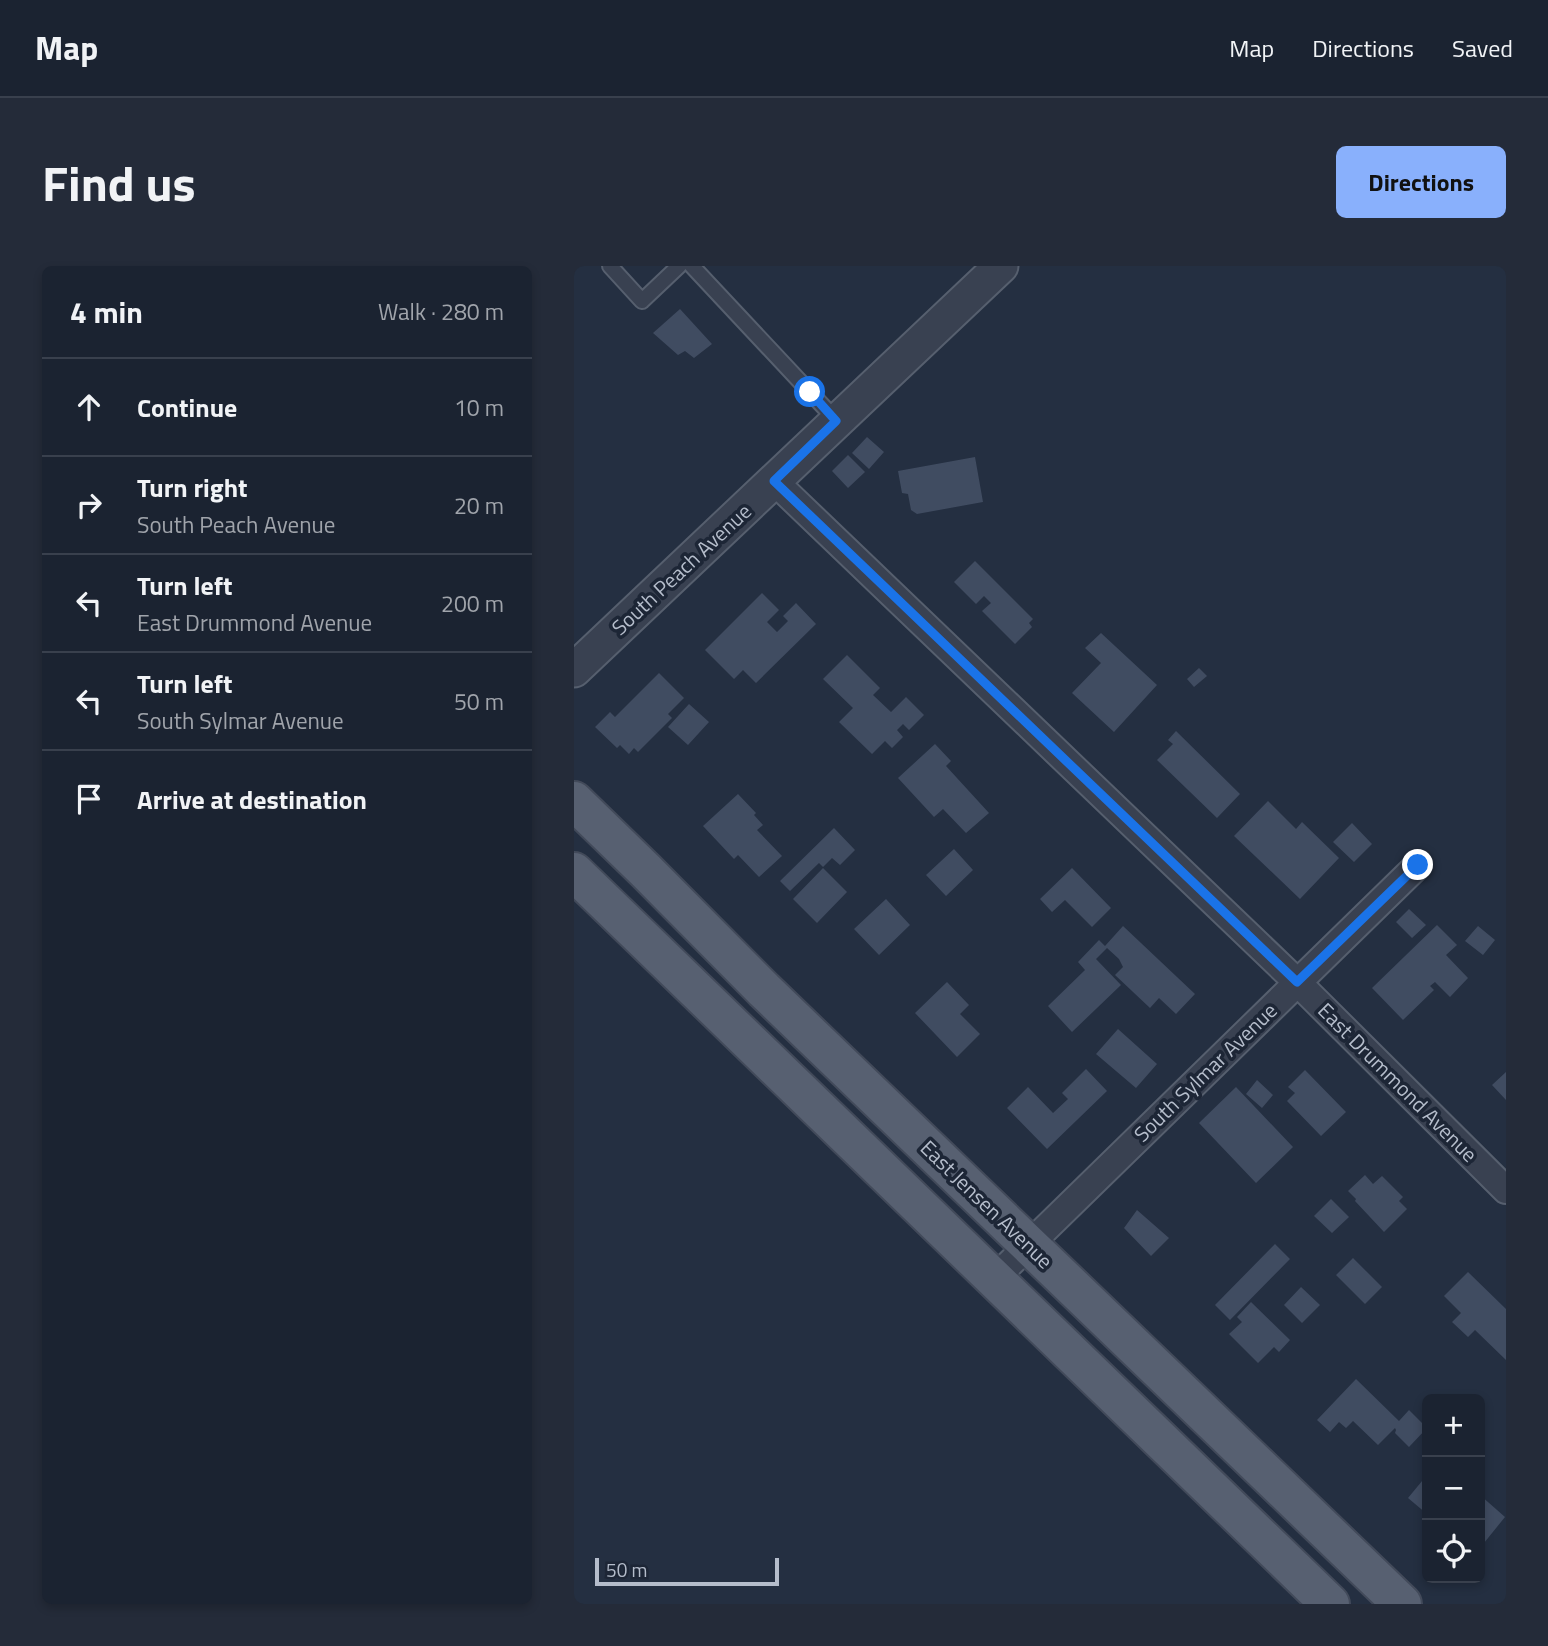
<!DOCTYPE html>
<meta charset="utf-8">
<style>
body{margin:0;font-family:"Titillium Web",sans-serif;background:#242b39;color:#f1f3f6}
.controls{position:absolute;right:21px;bottom:21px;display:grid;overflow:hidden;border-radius:10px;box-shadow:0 4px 10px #0003}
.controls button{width:63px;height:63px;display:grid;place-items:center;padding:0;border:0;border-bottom:2px solid #39404d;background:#1b2331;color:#f1f3f6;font:35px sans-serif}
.scale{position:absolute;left:21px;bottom:18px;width:184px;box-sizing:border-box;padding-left:7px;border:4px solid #b5bdcb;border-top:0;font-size:19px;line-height:24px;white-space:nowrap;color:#b5bdcb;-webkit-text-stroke:5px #1d2636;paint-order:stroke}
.stop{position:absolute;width:21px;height:21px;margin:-16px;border:5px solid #1a73e8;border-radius:50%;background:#fff}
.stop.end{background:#1a73e8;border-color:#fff;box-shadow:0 2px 7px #0008}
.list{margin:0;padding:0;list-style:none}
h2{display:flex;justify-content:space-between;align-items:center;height:91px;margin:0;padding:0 28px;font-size:30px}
h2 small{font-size:23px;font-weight:400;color:#a0a4ab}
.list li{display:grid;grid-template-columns:46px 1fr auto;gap:21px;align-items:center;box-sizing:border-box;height:98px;padding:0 28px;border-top:2px solid #39404d}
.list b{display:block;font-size:26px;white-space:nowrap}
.list p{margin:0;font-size:23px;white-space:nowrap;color:#a0a4ab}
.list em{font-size:23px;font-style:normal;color:#a0a4ab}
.icon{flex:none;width:38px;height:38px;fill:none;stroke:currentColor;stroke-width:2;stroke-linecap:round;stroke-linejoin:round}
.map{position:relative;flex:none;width:932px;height:1338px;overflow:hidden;border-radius:10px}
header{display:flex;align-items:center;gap:42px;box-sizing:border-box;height:98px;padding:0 35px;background:#1b2331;border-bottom:2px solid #39404d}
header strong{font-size:33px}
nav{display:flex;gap:38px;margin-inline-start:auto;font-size:24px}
.intro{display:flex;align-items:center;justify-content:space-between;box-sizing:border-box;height:168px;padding:0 42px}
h1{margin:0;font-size:49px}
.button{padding:18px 32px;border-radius:10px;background:#89b0fc;color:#111;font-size:24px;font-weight:700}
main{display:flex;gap:42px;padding:0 42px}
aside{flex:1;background:#1b2331;border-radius:10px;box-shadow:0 4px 10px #0003}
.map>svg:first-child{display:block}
</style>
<header>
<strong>Map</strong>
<nav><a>Map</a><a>Directions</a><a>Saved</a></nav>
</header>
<div class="intro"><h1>Find us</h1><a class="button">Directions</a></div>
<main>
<aside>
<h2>4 min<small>Walk · 280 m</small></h2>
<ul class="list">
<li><svg class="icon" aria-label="ahead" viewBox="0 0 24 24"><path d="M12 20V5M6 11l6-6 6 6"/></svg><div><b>Continue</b></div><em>10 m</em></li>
<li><svg class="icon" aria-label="right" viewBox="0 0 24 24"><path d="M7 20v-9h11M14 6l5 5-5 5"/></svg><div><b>Turn right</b><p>South Peach Avenue</p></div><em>20 m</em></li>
<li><svg class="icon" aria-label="left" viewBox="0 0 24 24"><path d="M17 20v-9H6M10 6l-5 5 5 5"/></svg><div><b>Turn left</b><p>East Drummond Avenue</p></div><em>200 m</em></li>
<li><svg class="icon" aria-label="left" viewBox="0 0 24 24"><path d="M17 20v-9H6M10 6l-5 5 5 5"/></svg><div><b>Turn left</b><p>South Sylmar Avenue</p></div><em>50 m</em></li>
<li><svg class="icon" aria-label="arrive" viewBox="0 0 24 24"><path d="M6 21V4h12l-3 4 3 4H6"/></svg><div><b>Arrive at destination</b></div></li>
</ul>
</aside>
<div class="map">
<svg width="932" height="1338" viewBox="0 0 932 1338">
<rect width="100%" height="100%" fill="#242f41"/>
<path fill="#404c61" d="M106,43L138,78L120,92L111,85L104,89L79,67Z
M293,171L310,186L295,203L278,187Z
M274,189L291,206L274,222L258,205Z
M401,191L409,236L343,248L337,244L334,228L328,227L324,205Z
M401,295L459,353L455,357L458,361L441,378L408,345L417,337L410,330L402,338L380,316Z
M188,327L205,344L193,356L203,366L214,355L209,350L222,337L242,358L182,417L169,404L160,413L131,384Z
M527,367L583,419L540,466L498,427L527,397L511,382Z
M273,389L306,422L299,429L317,446L332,431L350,449L335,464L329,458L323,464L329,471L318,482L311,475L298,488L265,456L279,442L249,413Z
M625,402L633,410L620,421L613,413Z
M85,407L110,432L94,448L98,452L64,486L60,482L55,488L46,479L43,482L21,461L36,446L41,451Z
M115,438L135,456L114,479L94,461Z
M602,465L666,528L643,552L583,494L599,478L594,474Z
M361,478L377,495L372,500L415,547L392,567L369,543L360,551L324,512Z
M164,528L182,547L180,549L189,559L183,564L208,590L185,611L164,589L160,593L129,560Z
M694,535L722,563L728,556L765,592L726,633L660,570Z
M778,557L798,578L780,596L759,576Z
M260,562L281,584L266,599L258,592L249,601L245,597L216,625L206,615Z
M380,583L399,604L372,630L352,609Z
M249,602L273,626L243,657L219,633Z
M498,602L537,642L518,661L491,634L478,646L466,633Z
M312,633L336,659L305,689L280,663Z
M835,643L852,659L838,672L822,656Z
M863,659L883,679L872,689L894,712L876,731L861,716L856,720L860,724L829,754L798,722Z
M549,660L621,728L602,748L585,732L576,742L541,709L549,701L545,693L533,682L522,693L547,719L498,766L474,740L511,704L504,696L525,674L531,680Z
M904,660L921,674L909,689L891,675Z
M373,716L395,739L386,748L406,768L383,791L341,747Z
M544,763L583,798L562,822L522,788Z
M512,803L533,825L473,883L433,842L454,821L479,847L494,833L488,827Z
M731,804L772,846L747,870L713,835L721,827L714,821Z
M932,806V834L918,819Z
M683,814L699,829L688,842L672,828Z
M662,821L719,881L682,917L625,857Z
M791,909L799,918L808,910L829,931L825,935L833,943L810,966L781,935L782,933L774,925Z
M757,933L775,951L758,967L740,950Z
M563,944L595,972L577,990L550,962Z
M701,978L716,993L656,1054L641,1039Z
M779,992L808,1021L791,1038L762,1009Z
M894,1006L932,1043V1094L901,1064L894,1071L878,1056L887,1047L870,1030Z
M727,1021L746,1039L728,1057L710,1039Z
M677,1036L716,1074L705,1086L700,1081L684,1097L655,1068L668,1056L663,1051Z
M782,1113L825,1155L835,1144L853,1162L835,1181L821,1167L822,1164L821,1162L804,1179L779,1155L772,1162L765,1156L756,1166L743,1154Z
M853,1209V1248L834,1232Z
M906,1229L931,1251L910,1277L906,1273Z"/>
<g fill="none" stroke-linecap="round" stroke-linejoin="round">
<defs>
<path id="service" d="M36,0L68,35L105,0
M118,0L263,155"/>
<path id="minor" d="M200,215L723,716L932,924
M420,1013L844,599"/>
<path id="tertiary" d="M0,404L427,0"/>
<path id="primary" d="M0,535L72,605L190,724L828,1338
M0,606L756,1338"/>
</defs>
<use href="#service" stroke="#565f6e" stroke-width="18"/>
<use href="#minor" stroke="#565f6e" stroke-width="30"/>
<use href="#tertiary" stroke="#565f6e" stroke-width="37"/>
<use href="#primary" stroke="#424a5a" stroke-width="42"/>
<use href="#service" stroke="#394151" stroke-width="14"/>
<use href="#minor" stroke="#394151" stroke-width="26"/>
<use href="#tertiary" stroke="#394151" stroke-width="33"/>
<use href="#primary" stroke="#576071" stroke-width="38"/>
</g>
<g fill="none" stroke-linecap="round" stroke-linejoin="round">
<path stroke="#1a73e8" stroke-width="9" d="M236,126L262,155L200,215L723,716L844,599"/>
</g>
<g text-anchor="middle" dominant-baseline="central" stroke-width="7" stroke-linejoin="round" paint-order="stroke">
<g font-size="21" fill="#b5bdcb" stroke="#1d2636">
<text transform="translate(107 303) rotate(-43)">South Peach Avenue</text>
<text transform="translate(631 806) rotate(-44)">South Sylmar Avenue</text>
<text transform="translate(824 816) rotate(45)">East Drummond Avenue</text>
<text transform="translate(413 938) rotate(44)">East Jensen Avenue</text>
</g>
</g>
</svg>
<div class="controls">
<button>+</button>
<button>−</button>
<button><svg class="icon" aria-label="locate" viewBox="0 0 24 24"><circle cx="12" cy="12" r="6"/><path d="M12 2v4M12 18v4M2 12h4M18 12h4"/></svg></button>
</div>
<div class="scale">50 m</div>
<div class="stop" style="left:236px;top:126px"></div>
<div class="stop end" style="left:844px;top:599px"></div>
</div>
</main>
